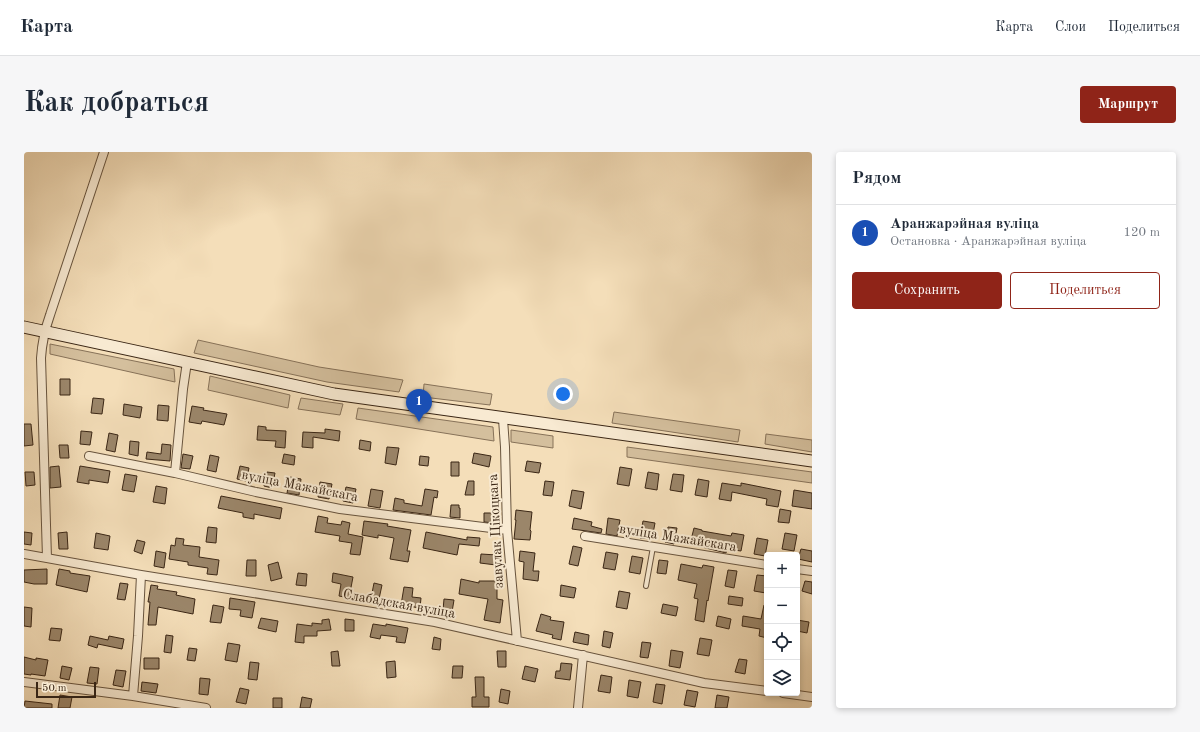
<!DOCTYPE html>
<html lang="ru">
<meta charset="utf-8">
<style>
body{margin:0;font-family:"Old Standard TT",serif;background:#f6f6f7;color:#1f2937}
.controls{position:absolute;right:12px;bottom:12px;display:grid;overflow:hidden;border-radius:4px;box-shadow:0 2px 6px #0003}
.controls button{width:36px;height:36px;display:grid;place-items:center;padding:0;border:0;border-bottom:1px solid #e0e1e3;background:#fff;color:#1f2937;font:20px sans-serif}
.scale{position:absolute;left:12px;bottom:10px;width:60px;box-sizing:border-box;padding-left:4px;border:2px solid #3a2615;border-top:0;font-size:11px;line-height:14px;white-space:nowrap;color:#3a2615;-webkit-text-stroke:3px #f8ead2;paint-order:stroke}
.you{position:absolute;left:539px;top:242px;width:14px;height:14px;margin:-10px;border:3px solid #fff;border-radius:50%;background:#1a73e8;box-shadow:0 0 0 6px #1a73e833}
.badge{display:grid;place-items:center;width:26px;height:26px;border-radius:50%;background:#8f2418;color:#fff;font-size:13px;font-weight:700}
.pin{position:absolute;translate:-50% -33px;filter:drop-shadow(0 1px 2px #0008)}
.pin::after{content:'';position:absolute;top:21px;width:14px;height:12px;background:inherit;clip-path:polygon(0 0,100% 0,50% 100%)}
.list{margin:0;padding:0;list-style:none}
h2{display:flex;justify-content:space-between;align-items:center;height:52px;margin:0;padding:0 16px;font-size:17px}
h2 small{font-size:13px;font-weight:400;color:#747a83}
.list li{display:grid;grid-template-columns:26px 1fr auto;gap:12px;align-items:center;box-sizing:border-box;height:56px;padding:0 16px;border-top:1px solid #e0e1e3}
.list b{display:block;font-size:15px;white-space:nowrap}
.list p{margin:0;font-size:13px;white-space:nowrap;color:#747a83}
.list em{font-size:13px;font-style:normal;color:#747a83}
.actions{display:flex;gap:8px;padding:12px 16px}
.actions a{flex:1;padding:9px 0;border:1px solid #8f2418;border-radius:4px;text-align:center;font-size:14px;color:#8f2418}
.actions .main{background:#8f2418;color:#fff}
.icon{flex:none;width:22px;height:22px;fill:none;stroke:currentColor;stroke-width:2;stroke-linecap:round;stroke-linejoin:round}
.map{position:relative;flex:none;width:788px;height:556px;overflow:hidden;border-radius:4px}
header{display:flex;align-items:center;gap:24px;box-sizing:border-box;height:56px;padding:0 20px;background:#fff;border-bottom:1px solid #e0e1e3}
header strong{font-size:19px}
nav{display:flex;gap:22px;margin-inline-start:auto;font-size:14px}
.intro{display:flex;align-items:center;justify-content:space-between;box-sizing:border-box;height:96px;padding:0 24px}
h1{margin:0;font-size:28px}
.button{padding:10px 18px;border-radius:4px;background:#8f2418;color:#fff;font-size:14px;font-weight:700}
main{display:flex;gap:24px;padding:0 24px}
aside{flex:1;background:#fff;border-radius:4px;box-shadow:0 2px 6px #0003}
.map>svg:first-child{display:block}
</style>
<header>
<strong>Карта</strong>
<nav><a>Карта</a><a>Слои</a><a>Поделиться</a></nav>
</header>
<div class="intro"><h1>Как добраться</h1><a class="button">Маршрут</a></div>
<main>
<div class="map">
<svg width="788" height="556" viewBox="0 0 788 556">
<rect width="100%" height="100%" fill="#f4deb9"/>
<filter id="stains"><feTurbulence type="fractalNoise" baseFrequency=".005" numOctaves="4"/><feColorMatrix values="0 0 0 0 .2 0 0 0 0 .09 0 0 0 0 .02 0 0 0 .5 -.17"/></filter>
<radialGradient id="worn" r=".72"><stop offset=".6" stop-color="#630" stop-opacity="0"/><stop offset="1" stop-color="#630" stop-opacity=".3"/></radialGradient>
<path fill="#d4bf9d" stroke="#877259" d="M174,188L295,215L379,228L375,240L303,230L170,201Z
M26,192L150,217L151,230L26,202Z
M186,224L266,243L264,256L184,238Z
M400,232L468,242L466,253L399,245Z
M277,246L319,252L316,263L274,257Z
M334,256L469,275L470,289L332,267Z
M590,260L716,278L714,290L588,271Z
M487,278L529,284V296L487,290Z
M742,282L788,288V300L741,292Z
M603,295L788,320V331L603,305Z"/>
<path fill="#9b866a" stroke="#3a2615" d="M36,227H46V243H36Z
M69,246L80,247L78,262L67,261Z
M100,252L118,255L116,266L99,263Z
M134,253L145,254L144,269L133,268Z
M168,254L180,256L179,258L203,262L200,273L178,269L177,272L165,270Z
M0,272H7L9,293L0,294Z
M234,274L242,275V278L262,279L261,296L251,295L252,289L233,288Z
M301,277L316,279L315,289L289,285V296L278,295L279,280L301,281Z
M57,279L68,280L66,293L56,292Z
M85,281L94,283L91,300L82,298Z
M336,288L347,290L346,299L335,297Z
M106,289L115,290L114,304L105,302Z
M138,292L147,293L146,309L122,307L123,300L137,302Z
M35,293H44L45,306H36Z
M363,295L375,296L372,313L361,311Z
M450,301L467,304L465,315L448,311Z
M159,302L169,304L166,317L157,316Z
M260,302L271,304L270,313L258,311Z
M186,303L195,305L192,320L183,318Z
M396,304L405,305L404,314L395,313Z
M503,309L517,311L515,321L501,319Z
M427,310H435V324H427Z
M35,314L37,335L26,336V315Z
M56,314L86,319L84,331L65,328V332L53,330Z
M216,314L225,316L222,329L213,327Z
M596,315L608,317L605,334L593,332Z
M1,320H10L11,333L2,334Z
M243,320L251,321L248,336L240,334Z
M624,320L635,322L633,338L621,336Z
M101,322L113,324L110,340L98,338Z
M649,322L660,323L658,340L646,338Z
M266,325L277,327L275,343L263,341Z
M674,327L685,329L683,345L671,343Z
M444,329H450V343H441Z
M521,329L530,330L528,344L519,343Z
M296,330L308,332L305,347L294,345Z
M698,331L717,334V331L757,339L754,355L742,353L743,347L708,340L707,349L695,347Z
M132,334L143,336L141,352L129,350Z
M322,335L332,337L329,351L319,349Z
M347,337L359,339L356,356L344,354Z
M401,337L414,339L413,346L410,345L407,363L369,358L371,346L380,348V351L398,354Z
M548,338L560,340L557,357L545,354Z
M770,338L788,341V357L768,354Z
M197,344L258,356L256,367L230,362V367L219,365V361L194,356Z
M427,353H435V356H436V366L426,365Z
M756,357L767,359L765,371L754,370Z
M492,358L508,360L506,378L507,379L506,388L490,387L492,368H491Z
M460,361H471V371L460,370Z
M294,364L304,366L303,371L317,373L318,369L326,371L324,382L339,385L336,403L326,402L328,391L315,389L316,384L291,380Z
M550,366L568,370L567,374L578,377L577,381L548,377Z
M584,366L596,368L593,384L582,382Z
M340,369L364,372L363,374L387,378L383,399H386L384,410L366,407L370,386L354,383V386L338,383Z
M619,369L631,371L628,387L616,386Z
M184,375L193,376L192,391L182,390Z
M644,375L653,376L650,392L641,390Z
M670,376L678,378V379L707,384L708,381L720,383L717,399L703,397L702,401L666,392Z
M0,380L8,381L7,393L0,392Z
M43,380L44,397H35L34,381Z
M402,380L443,388V385L456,386L455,394L435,392L433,403L399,396Z
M72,381L86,384L84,398L70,396Z
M761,381L773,383L770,399L758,397Z
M152,386L160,387L159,393L176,395L175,405L195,408L193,423L183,422L184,416L164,413V410L145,407L147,393L151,394Z
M733,386L744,388L741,404L730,402Z
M113,388L121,390L118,402L110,399Z
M549,394L558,396L554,414L545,412Z
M777,397L788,399V410L774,407Z
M132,399L142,401L140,416L130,414Z
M496,399L511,401L509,419H515L514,429L499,427L500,410L495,409Z
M582,400L594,402L591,418L579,416Z
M457,402L473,403L472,413L456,411Z
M608,404L619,406L616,422L605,420Z
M223,408H232V424H222Z
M635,408L644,409L642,422L633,421Z
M254,410L258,426L247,429L244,413Z
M657,412L678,416L679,413L690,415L684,449L683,448L680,470L671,468L674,447L670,446L673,432L654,428Z
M23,417V432H10L0,430V418Z
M35,417L46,419V421L66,424L63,440L32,433Z
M704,418L713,419L710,436L701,434Z
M274,421L283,422L282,434L272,433Z
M309,421L329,425L325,446L315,444L317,432L308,430Z
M733,423L743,424L742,441L730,439Z
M437,427L455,431V429H473V447L479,448L476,471L460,468L464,447L435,442Z
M781,429L788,430V442L778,439Z
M96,431L104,432L101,448L93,447Z
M350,431L358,433L355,447L347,446Z
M127,433L134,434L133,437L153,440L152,443L171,447L169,462L134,455L132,473H124L126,450H124Z
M537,433L552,436L550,446L536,444Z
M380,435L389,436L388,445L397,446L396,456L377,453Z
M595,439L606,441L603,457L592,455Z
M705,444L719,446L718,454L704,452Z
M206,446L231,450L228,466L216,464L217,458L205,457Z
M420,447L430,448L428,460L419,458Z
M639,452L654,455L652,464L637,461Z
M189,453L200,455L197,471L186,470Z
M740,453H743V486L735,484L736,477L718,474L719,464L737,467Z
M0,455L8,456L7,475L0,474Z
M517,462L527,465L526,468L540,470L537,488L528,486L529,483L512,479Z
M694,464L707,467L705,477L692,474Z
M237,466L254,469L252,480L234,476Z
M305,467L307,478L293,479V484H280V491L271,490L273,472L288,474V471L298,472V468Z
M321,467L330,468V479H321Z
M773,468L785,470L783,481L773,479Z
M349,472L362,474V472L384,476L381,491L372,490L373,485L357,483L356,487L346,485Z
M27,476L38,477L36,489L25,488Z
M580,479L589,481L586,496L578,494Z
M551,480L565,483L564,493L549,490Z
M142,483L149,484L147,501L140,500Z
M66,484L84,488L85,484L100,487L98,497L74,492L73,496L64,493Z
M410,485L417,487L416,498L408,497Z
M676,486L688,488L685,504L673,502Z
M618,490L627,491L624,506L616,505Z
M204,491L216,493L213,510L201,508Z
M165,496L173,497L171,509L163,508Z
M647,498L659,500L656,516L645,514Z
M314,499L316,514H308L307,500Z
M473,499H482V515H474Z
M0,505L12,508V506L24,508L21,524L7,522V523L0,522Z
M120,506H135V517H120Z
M715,507L723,508L721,522L711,520Z
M371,509L372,525L363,526L362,510Z
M226,510L235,511L233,528L224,527Z
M537,511L548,512L546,528L531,526L532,519H536Z
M38,514L48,516L45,528L36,526Z
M429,514H439L438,526H428Z
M501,514L514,517L511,530L498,527Z
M66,515L75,516L73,532L63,531Z
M92,518L102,519L99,535L89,533Z
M577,523L588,525L586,541L574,539Z
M451,525H460V545H465V555H448V545H452Z
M176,526L186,527L184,543L175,542Z
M605,528L617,530L614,546L603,544Z
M118,530L134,532L132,541L117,539Z
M632,532L641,533L638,552L629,550Z
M216,536L225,538L222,552L212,550Z
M477,537L486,539L484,552L475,550Z
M663,538L674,540L671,555L660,553Z
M36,543L48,545L46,556H34Z
M693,543L705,545L703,556H691Z
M278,545L288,547L286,556H276Z
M249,546H258V556H249Z
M1,549L28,552V556H0Z"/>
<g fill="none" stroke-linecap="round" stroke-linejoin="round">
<defs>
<path id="lane" d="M622,434L629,395"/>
<path id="street" d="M479,267L481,295L483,378L493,489
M65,304L151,321L232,340L316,357L483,378
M151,321L159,237L163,210
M561,384L743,413
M0,402L117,423L411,470L680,531L743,539
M23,406L17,206C18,191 21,177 26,163L80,0
M773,417L788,419
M0,530L109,544L182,556
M759,541L788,545
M109,544L114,484L117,423
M554,556L559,503"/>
<path id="secondary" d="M0,175L310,242L788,309"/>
</defs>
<use href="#lane" stroke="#68543e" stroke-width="6"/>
<use href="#street" stroke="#68543e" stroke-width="10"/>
<use href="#secondary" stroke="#3a2615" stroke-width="13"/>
<use href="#lane" stroke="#f8ead2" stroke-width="4"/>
<use href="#street" stroke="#f8ead2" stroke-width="8"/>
<use href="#secondary" stroke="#f8ead2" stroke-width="11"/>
</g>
<g text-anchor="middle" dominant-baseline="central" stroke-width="4" stroke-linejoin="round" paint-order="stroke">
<g font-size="14" fill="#3a2615" stroke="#f8ead2">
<text transform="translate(276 334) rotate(11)">вуліца Мажайскага</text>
<text transform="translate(472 379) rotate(-93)">завулак Цікоцкага</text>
<text transform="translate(654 386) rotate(9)">вуліца Мажайскага</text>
<text transform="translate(375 452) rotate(10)">Слабадская вуліца</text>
</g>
</g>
<rect width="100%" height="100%" filter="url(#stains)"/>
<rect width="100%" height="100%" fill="url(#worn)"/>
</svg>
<div class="controls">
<button>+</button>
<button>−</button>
<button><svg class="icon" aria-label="locate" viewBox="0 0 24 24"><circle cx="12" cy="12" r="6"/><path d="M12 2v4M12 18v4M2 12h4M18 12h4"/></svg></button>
<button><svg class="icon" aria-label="layers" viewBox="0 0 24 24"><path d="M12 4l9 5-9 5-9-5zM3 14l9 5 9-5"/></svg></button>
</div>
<div class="scale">50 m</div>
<div class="you"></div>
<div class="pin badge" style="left:395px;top:270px;background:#1a4fb4">1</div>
</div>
<aside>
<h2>Рядом<small></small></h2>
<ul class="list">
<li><span class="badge" style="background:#1a4fb4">1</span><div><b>Аранжарэйная вуліца</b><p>Остановка · Аранжарэйная вуліца</p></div><em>120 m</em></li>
</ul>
<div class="actions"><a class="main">Сохранить</a><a>Поделиться</a></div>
</aside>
</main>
